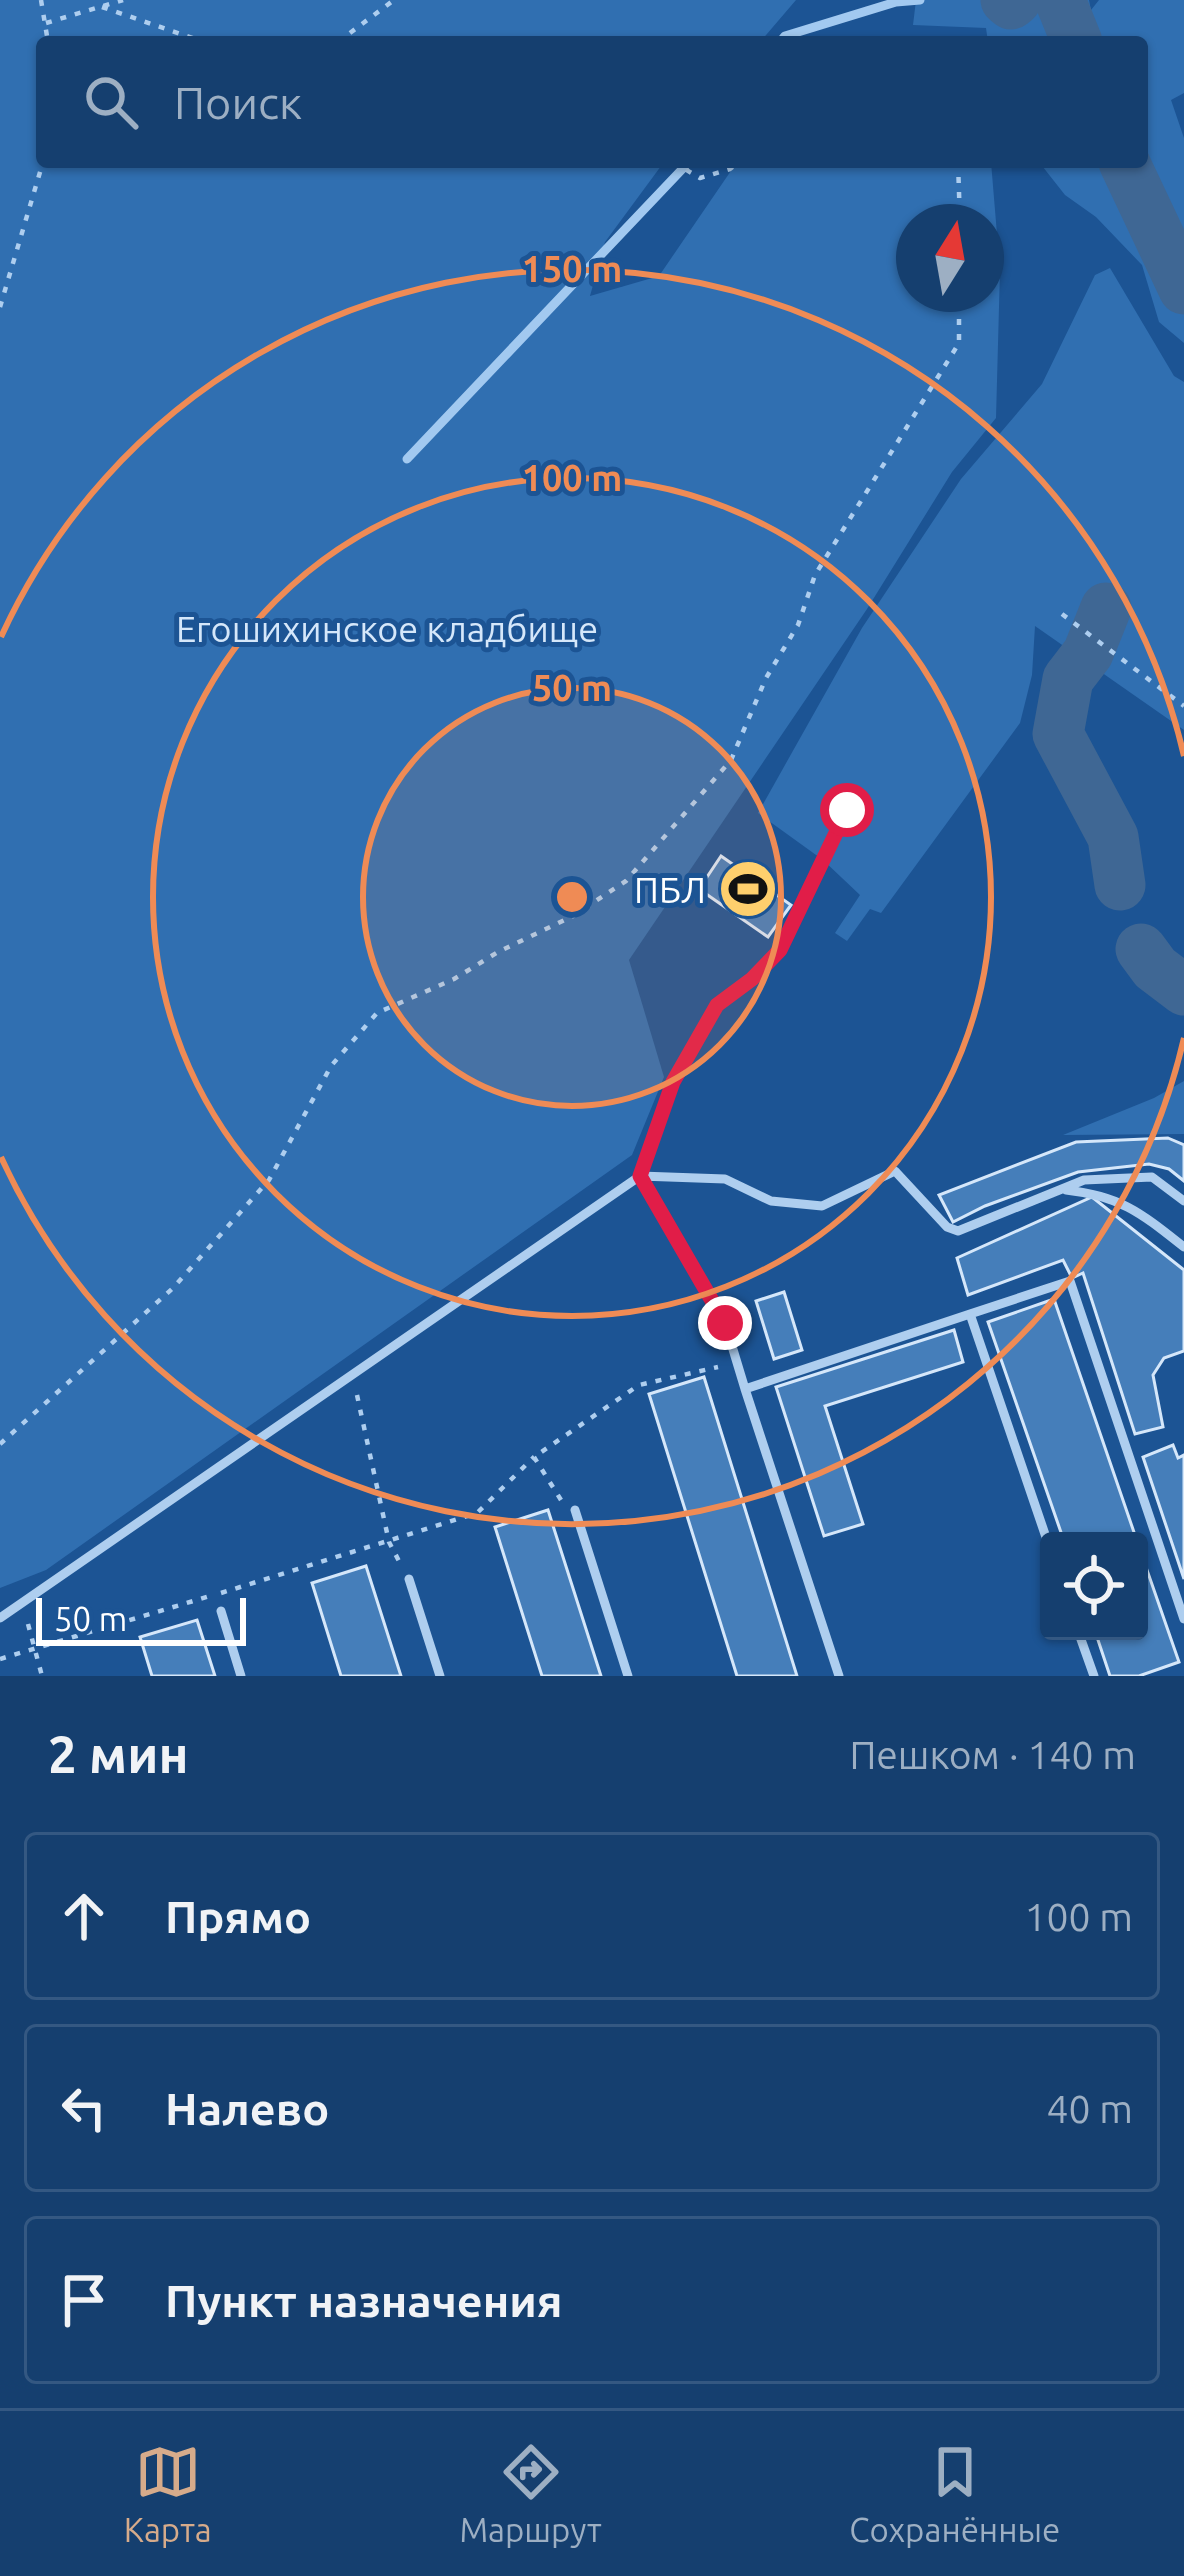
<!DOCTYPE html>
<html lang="ru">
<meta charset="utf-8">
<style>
body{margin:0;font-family:Ubuntu,sans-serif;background:#1e4674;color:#f1f3f6}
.controls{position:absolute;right:36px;bottom:36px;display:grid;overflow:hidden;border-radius:12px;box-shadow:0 3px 9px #0004}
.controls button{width:108px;height:108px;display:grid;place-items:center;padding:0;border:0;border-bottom:3px solid #345882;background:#153f6f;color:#f1f3f6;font:60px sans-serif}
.compass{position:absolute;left:896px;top:204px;width:108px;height:108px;border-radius:50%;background:#153f6f;box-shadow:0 3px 9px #0004;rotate:11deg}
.scale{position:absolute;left:36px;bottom:30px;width:210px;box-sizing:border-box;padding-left:12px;border:6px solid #fff;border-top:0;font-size:33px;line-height:42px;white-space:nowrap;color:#fff;-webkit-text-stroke:9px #1c5494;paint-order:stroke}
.stop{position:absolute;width:36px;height:36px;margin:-27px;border:9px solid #e11d48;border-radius:50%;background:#fff}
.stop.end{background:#e11d48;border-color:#fff;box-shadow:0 3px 12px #0008}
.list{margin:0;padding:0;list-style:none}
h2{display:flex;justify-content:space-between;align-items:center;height:156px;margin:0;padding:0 48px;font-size:51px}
h2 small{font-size:39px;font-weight:400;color:#9dafc3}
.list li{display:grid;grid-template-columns:78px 1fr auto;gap:36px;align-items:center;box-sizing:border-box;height:168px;margin:0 24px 24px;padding:0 24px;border:3px solid #345882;border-radius:12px}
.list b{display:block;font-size:45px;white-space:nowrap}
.list em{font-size:39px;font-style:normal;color:#9dafc3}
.icon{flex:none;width:66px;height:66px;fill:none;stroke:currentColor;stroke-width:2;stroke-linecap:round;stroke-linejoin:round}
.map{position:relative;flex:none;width:1184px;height:1676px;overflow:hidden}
.search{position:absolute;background:#153f6f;box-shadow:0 3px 9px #0004;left:36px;right:36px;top:36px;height:132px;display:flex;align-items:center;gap:30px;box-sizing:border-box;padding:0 42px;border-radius:12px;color:#9dafc3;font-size:45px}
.sheet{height:732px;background:#153f6f}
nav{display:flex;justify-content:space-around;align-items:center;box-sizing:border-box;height:168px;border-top:3px solid #345882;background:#153f6f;font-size:33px;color:#9dafc3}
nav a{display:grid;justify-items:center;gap:6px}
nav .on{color:#d6ab8b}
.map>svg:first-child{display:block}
</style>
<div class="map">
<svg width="1184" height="1676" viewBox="0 0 1184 1676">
<rect width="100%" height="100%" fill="#1c5494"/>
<path fill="#306fb1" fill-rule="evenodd" d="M0,0H796L760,42H42V162H664L605,242L590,296L659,276L737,162H991L1000,270L996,418L952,472L867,609L629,960L664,1077L632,1155L46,1570L0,1588ZM914,222H986V294H914Z
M916,0H1089L1091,10L1099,0H1184V93L1171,100L1184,138V343L1159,322L1142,265L1096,217L1065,195L1039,162H1142V42H988L986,28L913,25Z
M1110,268L1174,376L1184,382V730L1035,626L1032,675L1020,723L881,913L870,909L847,941L835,933L860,895L823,860L758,813L862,628L961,479L1042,384L1095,275Z
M1184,1081V1134L1063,1135L1154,1098Z"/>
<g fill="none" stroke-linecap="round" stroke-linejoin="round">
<path stroke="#a2c9f0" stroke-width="9" d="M780,42L785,36L896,2L920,0
M407,459L689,162"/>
<path stroke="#3f6794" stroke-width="51" d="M1006,0L1011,4L1016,0
M1060,0L1077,42
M1124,162L1184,289
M1106,608L1088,653L1068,679L1058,734L1113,837L1120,885
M1141,949L1155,968L1184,990"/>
</g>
<path fill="#457eba" stroke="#d5e7fa" stroke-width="3" d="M721,856L791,905L768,937L699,889Z
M1168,1138L1184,1145V1181L1169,1169L1149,1164L1078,1172L985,1206L953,1222L939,1195L1076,1142Z
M1092,1197L1184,1270V1351L1164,1358L1153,1375L1163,1427L1135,1434L1083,1273L1072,1278L1063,1260L968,1295L957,1258Z
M784,1292L802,1350L774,1359L756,1301Z
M1054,1299L1137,1541H1064L988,1322Z
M954,1330L963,1362L825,1406L863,1524L824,1536L776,1387Z
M704,1377L797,1676H737L649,1394Z
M1173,1445L1178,1458L1184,1455V1579L1143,1457Z
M548,1510L601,1676H542L495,1527Z
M1139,1547L1179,1662L1139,1676H1110L1095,1631H1139Z
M366,1566L401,1676H341L312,1583Z
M197,1620L215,1676H152L140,1637Z"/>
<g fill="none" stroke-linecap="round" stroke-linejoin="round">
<path stroke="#aeceef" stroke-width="4.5" stroke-dasharray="6 9" stroke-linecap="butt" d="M41,0L48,42
M102,7L204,42
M46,23L123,0
M338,42L394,0
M673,162L700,178L730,169L739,162
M958,162L960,222
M0,307L43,162
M1062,614L1184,706
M357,1395L389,1542L400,1563
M0,1444L173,1288L269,1180L331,1066L377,1013L454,979L498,952L573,916L626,881L731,760L766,678L798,625L815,575L959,343V294
M561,1500L534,1457L639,1385L718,1367
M221,1593L477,1513L534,1457
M28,1624L42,1676
M0,1659L210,1596"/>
<path stroke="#aeceef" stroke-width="9" d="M847,810L780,950L752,979L717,1005L673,1081L640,1176L725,1323L745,1389L970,1314L1049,1546
M1066,1190C1121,1196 1141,1213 1184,1247
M970,1314L1070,1281L1184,1619
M745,1389L839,1676
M575,1510L628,1676
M409,1579L440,1676
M221,1611L241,1676
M0,1618L640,1176L725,1179L771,1201L822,1206L895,1171L947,1227L958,1231L1084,1180L1152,1177L1184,1201
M1078,1631L1094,1676"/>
</g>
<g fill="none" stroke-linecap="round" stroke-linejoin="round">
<path stroke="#e11d48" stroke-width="15" d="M725,1323L640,1176L673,1082L717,1005L752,979L780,950L847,810"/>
</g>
<circle cx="572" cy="897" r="209" fill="#ef8b55" fill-opacity=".12"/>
<g fill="none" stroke="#ef8b55" stroke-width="6">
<circle cx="572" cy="897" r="209"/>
<circle cx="572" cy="897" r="419"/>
<path d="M1184 1038A628 628 0 0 1 1 1157M1 637A628 628 0 0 1 1184 756"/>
</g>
<defs>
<symbol id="stadium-disc" viewBox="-11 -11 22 22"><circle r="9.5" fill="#fecf6d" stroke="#1c5494"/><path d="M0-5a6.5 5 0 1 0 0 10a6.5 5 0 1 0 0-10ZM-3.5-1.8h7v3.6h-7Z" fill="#111"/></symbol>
</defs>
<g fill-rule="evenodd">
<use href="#stadium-disc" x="715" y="856" width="66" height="66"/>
</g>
<g text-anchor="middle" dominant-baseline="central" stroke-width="10" stroke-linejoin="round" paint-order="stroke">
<g font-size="36" fill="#d5e7fa" stroke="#1c5494">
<text x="387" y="628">Егошихинское кладбище</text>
</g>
<g font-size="36" fill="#fff" stroke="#1c5494" text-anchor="end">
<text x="706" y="889">ПБЛ</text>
</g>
</g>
<circle cx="572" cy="897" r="18" fill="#ef8b55" stroke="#1c5494" stroke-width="6"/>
<g font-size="36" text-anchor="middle" font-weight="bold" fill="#ef8b55" stroke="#1c5494" stroke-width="10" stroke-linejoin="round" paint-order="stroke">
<text x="572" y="282">150 m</text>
<text x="572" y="491">100 m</text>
<text x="572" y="701">50 m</text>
</g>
</svg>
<div class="controls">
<button><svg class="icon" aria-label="locate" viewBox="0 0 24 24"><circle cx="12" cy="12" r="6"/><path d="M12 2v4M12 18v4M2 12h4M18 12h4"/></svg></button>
</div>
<svg class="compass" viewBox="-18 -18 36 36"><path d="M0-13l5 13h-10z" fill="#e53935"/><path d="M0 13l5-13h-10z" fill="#9dafc3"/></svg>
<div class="scale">50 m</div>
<div class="stop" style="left:847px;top:810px"></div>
<div class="stop end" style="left:725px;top:1323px"></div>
<div class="search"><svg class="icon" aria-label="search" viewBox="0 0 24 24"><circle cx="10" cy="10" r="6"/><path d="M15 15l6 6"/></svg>Поиск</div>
</div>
<section class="sheet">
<h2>2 мин<small>Пешком · 140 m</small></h2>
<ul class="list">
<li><svg class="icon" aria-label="ahead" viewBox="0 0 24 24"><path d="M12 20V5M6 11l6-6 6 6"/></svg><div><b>Прямо</b></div><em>100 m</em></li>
<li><svg class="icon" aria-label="left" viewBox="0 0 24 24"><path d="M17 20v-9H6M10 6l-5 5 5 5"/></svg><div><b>Налево</b></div><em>40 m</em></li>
<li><svg class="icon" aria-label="arrive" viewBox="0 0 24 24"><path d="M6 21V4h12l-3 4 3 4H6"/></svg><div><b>Пункт назначения</b></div></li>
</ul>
</section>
<nav>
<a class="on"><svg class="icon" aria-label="map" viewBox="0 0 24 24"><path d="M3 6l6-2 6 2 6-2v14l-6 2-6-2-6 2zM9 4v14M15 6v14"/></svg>Карта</a>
<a><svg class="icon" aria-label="directions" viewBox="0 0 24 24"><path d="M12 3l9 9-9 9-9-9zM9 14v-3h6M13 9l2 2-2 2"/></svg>Маршрут</a>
<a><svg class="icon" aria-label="saved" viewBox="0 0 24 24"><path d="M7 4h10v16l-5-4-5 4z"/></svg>Сохранённые</a>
</nav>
